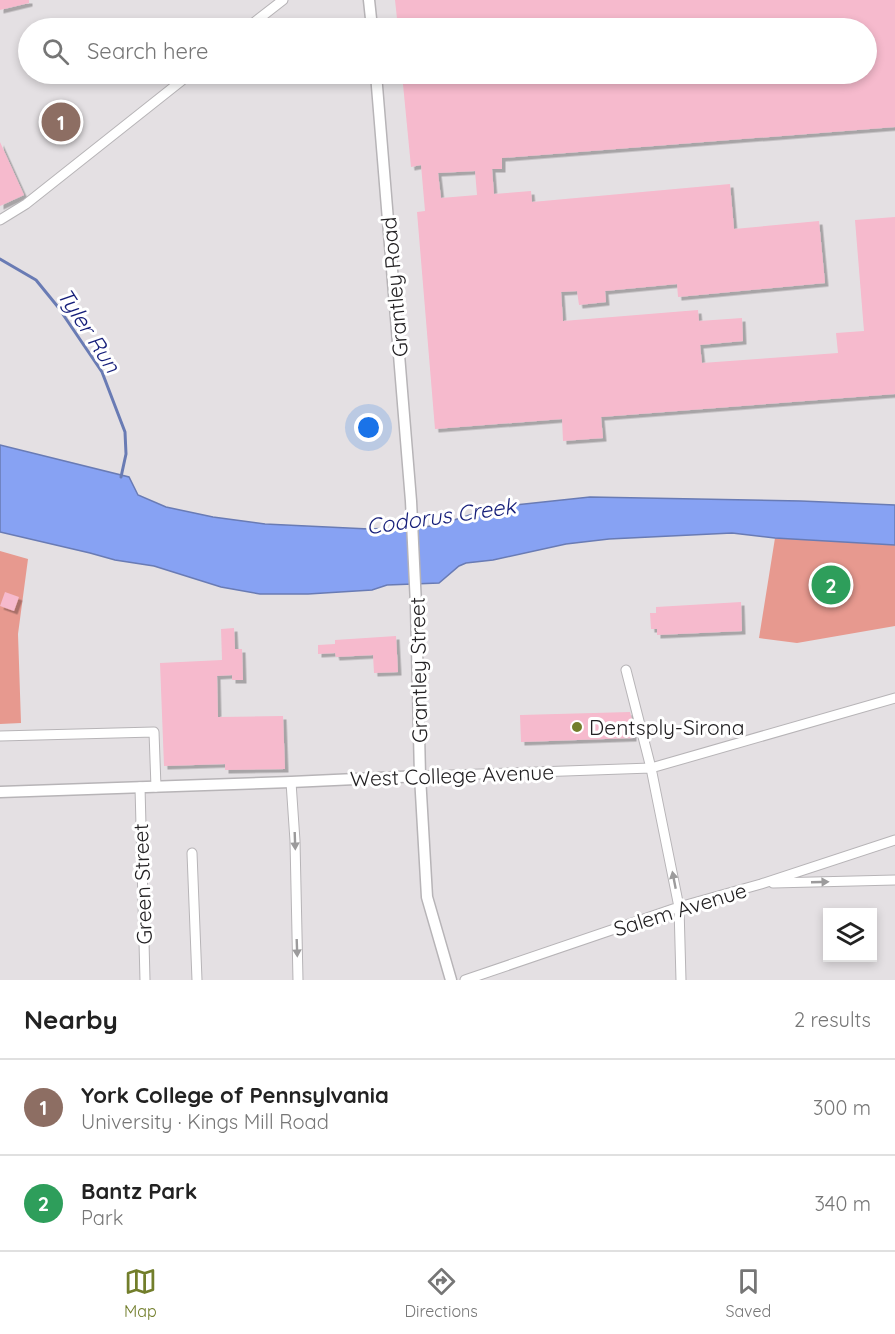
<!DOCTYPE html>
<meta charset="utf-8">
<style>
body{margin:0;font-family:Quicksand,sans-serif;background:#f6f6f6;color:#222}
.controls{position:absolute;right:18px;bottom:18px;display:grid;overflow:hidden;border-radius:0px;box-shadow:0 3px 9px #0003}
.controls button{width:54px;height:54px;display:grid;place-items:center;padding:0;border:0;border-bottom:2px solid #e0e0e0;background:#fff;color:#222;font:30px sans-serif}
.you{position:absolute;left:369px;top:428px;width:21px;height:21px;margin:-15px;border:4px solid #fff;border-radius:50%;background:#1a73e8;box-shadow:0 0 0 9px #1a73e833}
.badge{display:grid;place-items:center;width:39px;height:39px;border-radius:50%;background:#727e2b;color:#fff;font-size:20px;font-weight:700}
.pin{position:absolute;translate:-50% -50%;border:3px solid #fff;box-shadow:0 2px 6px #0006}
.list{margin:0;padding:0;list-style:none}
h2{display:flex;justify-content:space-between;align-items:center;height:78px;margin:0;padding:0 24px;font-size:26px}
h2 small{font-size:20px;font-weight:400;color:#767676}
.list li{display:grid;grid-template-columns:39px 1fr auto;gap:18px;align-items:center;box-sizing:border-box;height:96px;padding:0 24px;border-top:2px solid #e0e0e0}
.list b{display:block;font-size:22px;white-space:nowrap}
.list p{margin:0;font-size:20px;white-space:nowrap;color:#767676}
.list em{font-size:20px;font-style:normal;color:#767676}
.icon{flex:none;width:33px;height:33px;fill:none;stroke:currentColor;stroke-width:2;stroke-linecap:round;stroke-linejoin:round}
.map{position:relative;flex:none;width:895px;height:980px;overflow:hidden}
.search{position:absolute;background:#fff;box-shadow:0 3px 9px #0003;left:18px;right:18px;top:18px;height:66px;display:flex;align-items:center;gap:15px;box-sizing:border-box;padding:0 21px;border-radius:33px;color:#767676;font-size:22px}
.sheet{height:270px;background:#fff}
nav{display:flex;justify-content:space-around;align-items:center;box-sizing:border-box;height:84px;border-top:2px solid #e0e0e0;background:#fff;font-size:16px;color:#767676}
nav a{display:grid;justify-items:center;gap:3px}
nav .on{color:#727e2b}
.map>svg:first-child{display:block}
</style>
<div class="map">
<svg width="895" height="980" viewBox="0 0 895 980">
<defs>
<filter id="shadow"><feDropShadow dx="3.5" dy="3.5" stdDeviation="0" flood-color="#0004"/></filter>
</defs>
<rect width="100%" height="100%" fill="#e4e0e3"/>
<path fill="#e7998f" d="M775,538L895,545V626L797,643L759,638Z
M0,551L28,559L18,634L21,723L0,724Z"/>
<path fill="#87a2f3" stroke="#697bb4" stroke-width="1.5" d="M0,445L129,477L138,495L166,507L213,517L265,524L369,529L435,526L495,507L590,497L801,501L895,505V545L775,538L732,533L609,539L566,544L493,560L466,563L459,566L439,583L387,585L372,590L308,594H260L221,587L154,566L115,560L90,553L0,532Z"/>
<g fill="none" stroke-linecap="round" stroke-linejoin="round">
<path stroke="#697bb4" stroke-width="3" d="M0,259L36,280L58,307L102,372L125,432L126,454L121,477"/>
</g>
<path fill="#f6bacd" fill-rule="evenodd" filter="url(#shadow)" d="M0,0H29V3L0,10Z
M395,0H895V127L502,158V169H492L494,194L531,191L532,202L730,184L734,229L819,221L825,283L678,297L677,284L605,291L606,302L579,305L577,291L561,292L563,321L698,310L699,321L742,318L743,341L700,345L702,363L838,353L836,333L864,331L855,220L895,217V394L601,417L603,438L563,441L562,419L435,429L417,212L425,211L421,165L411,167L402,74H867V28H398ZM475,171L477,195L441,198L438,173Z
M0,142L24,195L0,206Z
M5,592L19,597L14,611L0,606Z
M741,602L742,631L657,635V629H651L650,613H656V607Z
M234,628L235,649H242L243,680H232V675L217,676L218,717L283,716L285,769L225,770V764L164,766L160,663L222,660L221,629Z
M396,636L398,672L374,673L373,655L336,657L335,653L318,654V645L335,644V640Z
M630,712L633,723V738L521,742L520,715Z"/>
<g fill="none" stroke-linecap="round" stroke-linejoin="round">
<defs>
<path id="minor" d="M247,28L283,0
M0,220L26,204L190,74
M626,670L651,768L679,907L681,980
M0,736L154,732L156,787
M420,776L651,768L895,698
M291,782L295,841L298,980
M140,787L145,980
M192,853L197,980
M773,883L895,880
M465,980L679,907L761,884L895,840"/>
<path id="tertiary" d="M369,0L372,28
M376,74L411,501L416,605L420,776L427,897L451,980
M0,792L291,782L420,776"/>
</defs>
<use href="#minor" stroke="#b7b4b7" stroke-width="11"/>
<use href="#tertiary" stroke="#b7b4b7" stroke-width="13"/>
<use href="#minor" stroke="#fff" stroke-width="9"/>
<use href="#tertiary" stroke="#fff" stroke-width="10"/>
</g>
<defs><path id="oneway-solid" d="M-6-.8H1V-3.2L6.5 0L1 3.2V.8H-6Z" transform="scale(1.5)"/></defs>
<g fill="#9c9b9c">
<use href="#oneway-solid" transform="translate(295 841) rotate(88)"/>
<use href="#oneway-solid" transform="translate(674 880) rotate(-101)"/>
<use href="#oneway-solid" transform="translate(820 882) rotate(-2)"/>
<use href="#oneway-solid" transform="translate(297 948) rotate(88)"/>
</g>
<circle fill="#727e2b" stroke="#fff" stroke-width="2" cx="577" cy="727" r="6"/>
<g text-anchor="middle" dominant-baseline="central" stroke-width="6" stroke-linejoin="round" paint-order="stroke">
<g font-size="21" fill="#222022" stroke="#fff">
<text transform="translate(394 287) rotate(-95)">Grantley Road</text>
<text transform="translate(418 670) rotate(-91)">Grantley Street</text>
<text transform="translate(452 775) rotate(-2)">West College Avenue</text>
<text transform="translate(142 884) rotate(-92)">Green Street</text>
<text transform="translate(680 909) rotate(-17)">Salem Avenue</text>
</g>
<g font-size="21" fill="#222022" stroke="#fff" text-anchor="start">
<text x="589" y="727">Dentsply-Sirona</text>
</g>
<g font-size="22" font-style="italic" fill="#141d79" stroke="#fff">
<text transform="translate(89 330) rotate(57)">Tyler Run</text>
<text transform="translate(441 516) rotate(-8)">Codorus Creek</text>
</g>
</g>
</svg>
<div class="controls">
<button><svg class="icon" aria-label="layers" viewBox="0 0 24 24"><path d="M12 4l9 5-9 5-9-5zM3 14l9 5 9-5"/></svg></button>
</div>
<div class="you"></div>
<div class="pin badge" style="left:61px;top:122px;background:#8d6e63">1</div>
<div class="pin badge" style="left:831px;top:585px;background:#2e9e5b">2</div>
<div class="search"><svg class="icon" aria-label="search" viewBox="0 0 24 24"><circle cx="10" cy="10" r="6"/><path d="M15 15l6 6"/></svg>Search here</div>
</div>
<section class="sheet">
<h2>Nearby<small>2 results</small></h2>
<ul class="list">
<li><span class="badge" style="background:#8d6e63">1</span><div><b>York College of Pennsylvania</b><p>University · Kings Mill Road</p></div><em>300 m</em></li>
<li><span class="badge" style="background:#2e9e5b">2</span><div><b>Bantz Park</b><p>Park</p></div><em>340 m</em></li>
</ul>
</section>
<nav>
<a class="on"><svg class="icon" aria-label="map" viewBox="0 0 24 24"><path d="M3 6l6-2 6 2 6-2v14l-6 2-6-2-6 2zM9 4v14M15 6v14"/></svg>Map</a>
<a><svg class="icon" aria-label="directions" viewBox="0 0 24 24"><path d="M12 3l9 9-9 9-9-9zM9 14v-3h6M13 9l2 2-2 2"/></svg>Directions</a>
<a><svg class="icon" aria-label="saved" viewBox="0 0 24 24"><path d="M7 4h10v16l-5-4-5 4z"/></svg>Saved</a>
</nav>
